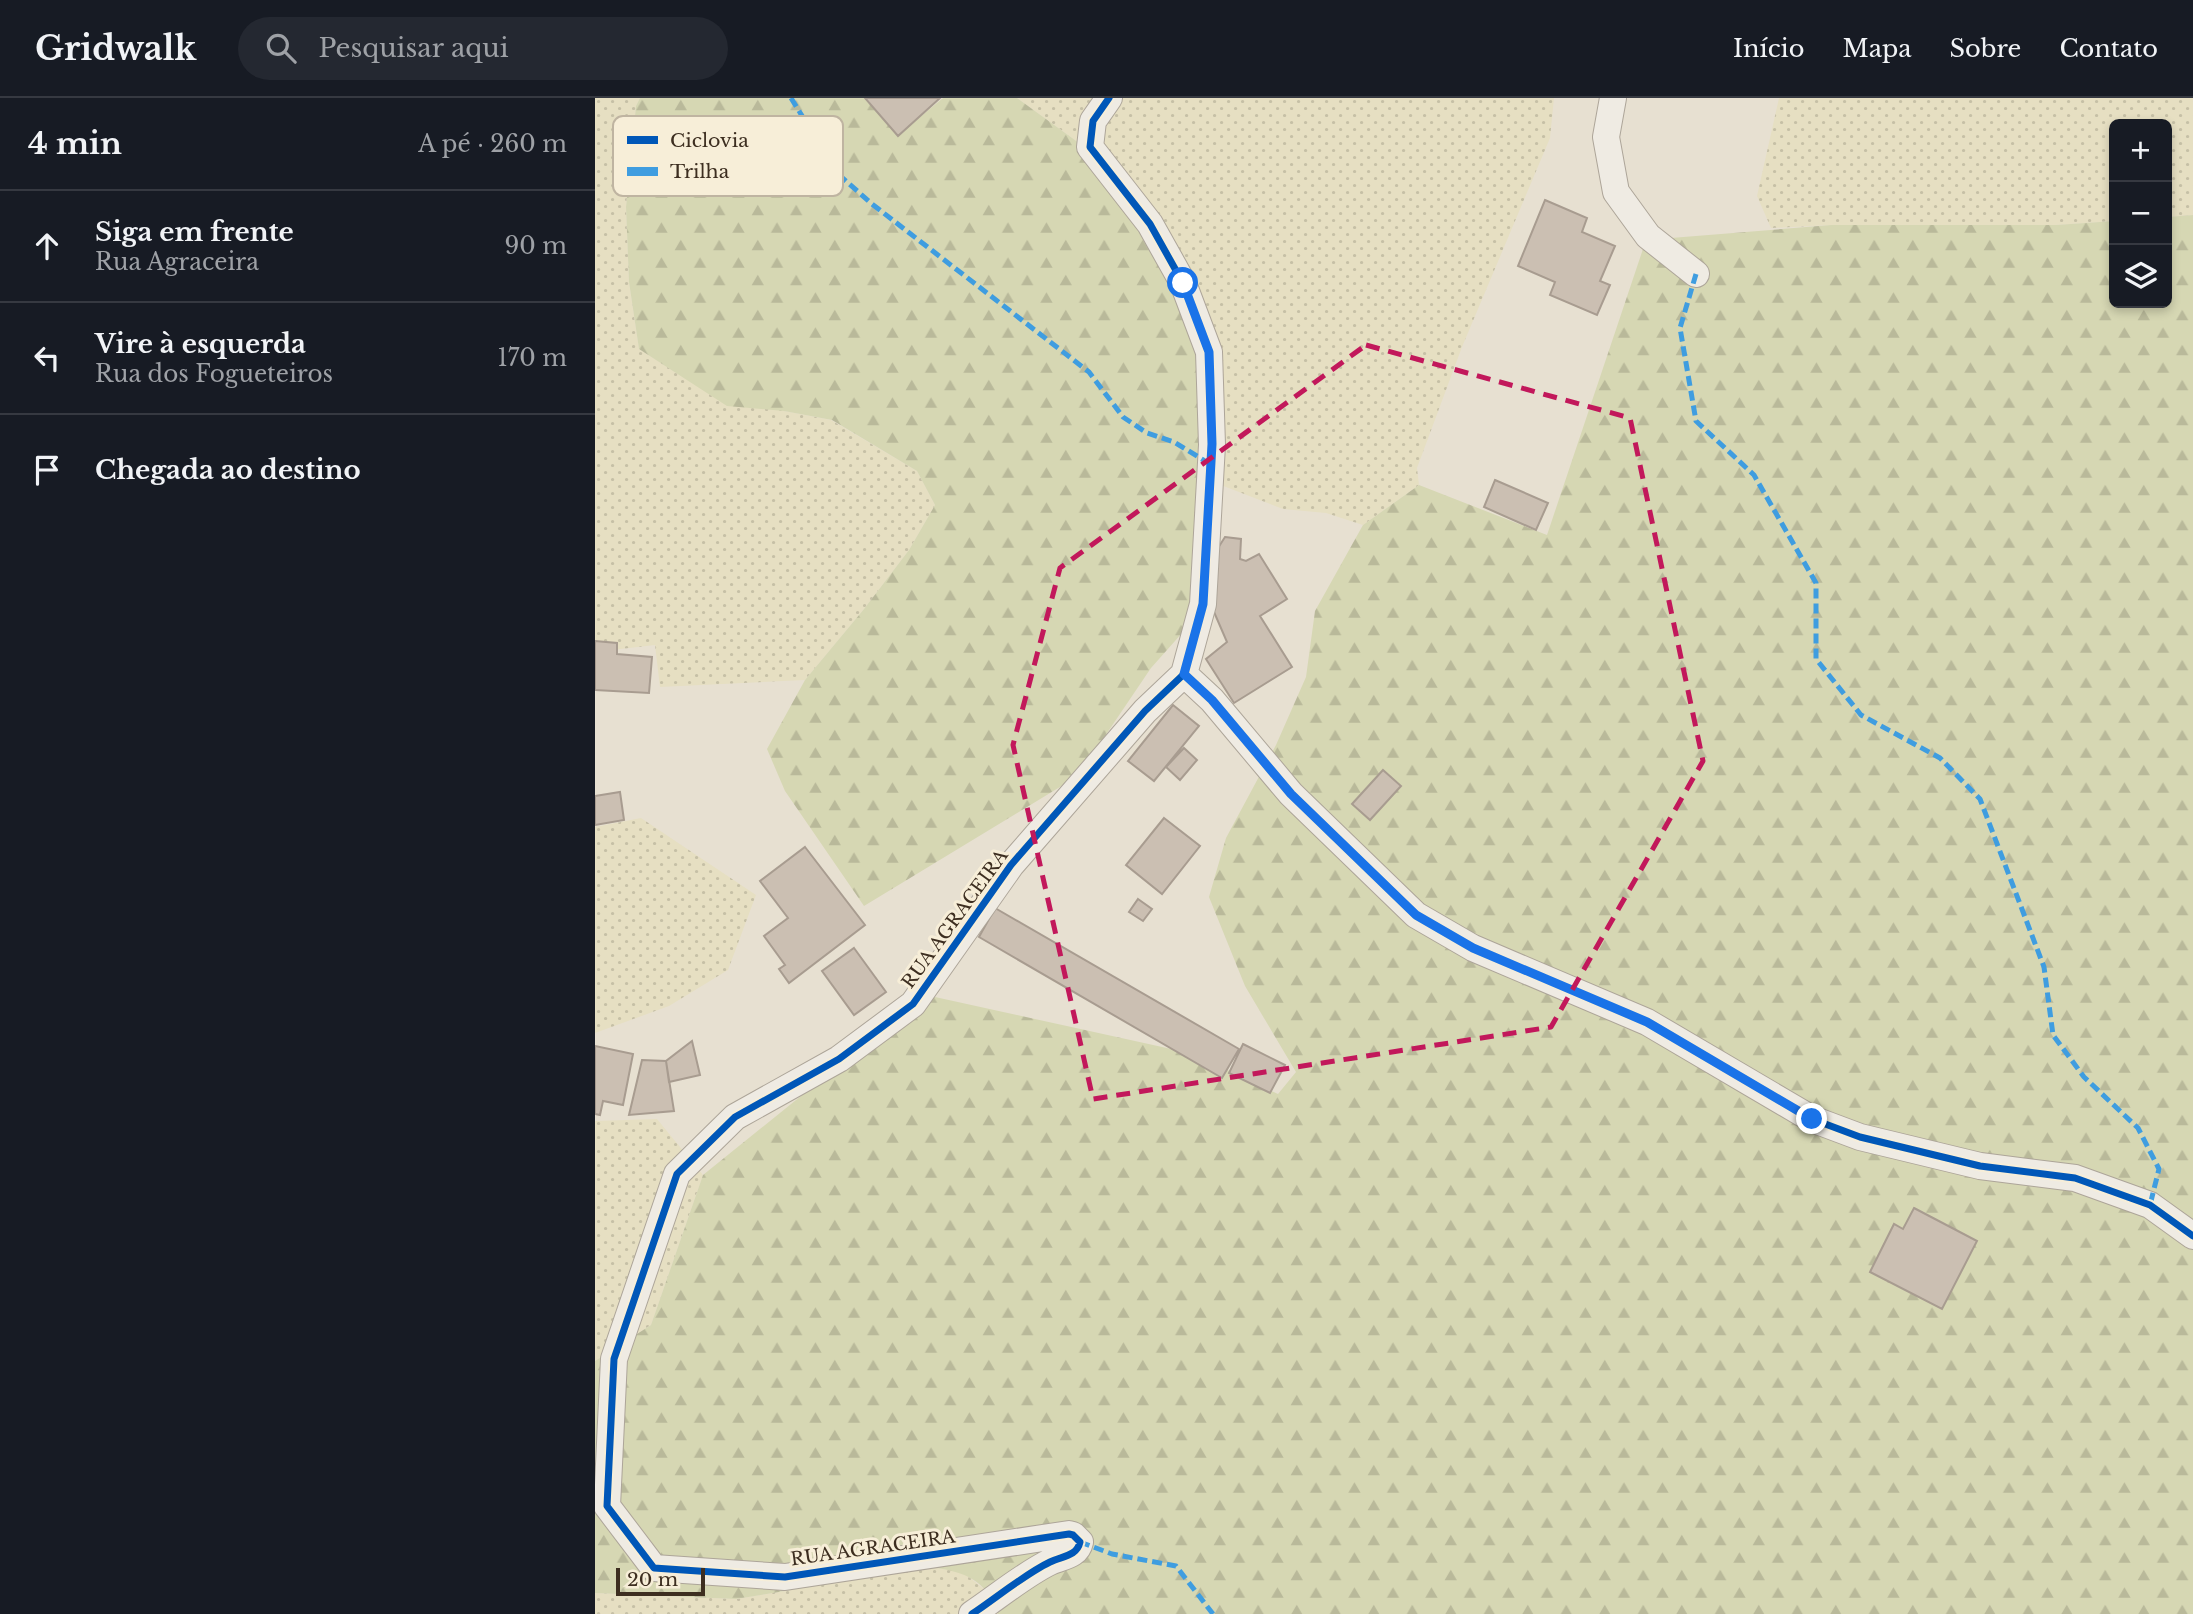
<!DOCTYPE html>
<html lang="pt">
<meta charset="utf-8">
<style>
body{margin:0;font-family:"Libre Baskerville",serif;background:#242831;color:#f1f3f6}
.controls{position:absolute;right:21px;top:21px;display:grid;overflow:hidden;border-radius:10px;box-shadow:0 4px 10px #0003}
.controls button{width:63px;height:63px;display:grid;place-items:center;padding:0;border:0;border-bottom:2px solid #363941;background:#171b24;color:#f1f3f6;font:35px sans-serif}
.scale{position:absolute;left:21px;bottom:18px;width:89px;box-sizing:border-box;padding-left:7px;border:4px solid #3d2e20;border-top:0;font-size:19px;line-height:24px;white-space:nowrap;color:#3d2e20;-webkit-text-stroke:5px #f7eed8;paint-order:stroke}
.stop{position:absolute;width:21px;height:21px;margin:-16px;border:5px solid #1a73e8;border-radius:50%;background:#fff}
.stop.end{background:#1a73e8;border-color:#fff;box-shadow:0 2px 7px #0008}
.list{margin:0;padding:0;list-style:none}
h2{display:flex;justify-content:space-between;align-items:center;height:91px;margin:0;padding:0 28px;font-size:30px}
h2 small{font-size:23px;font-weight:400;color:#9ea1a6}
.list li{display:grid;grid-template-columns:46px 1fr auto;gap:21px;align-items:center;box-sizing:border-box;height:112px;padding:0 28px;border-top:2px solid #363941}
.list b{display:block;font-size:26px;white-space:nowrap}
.list p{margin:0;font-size:23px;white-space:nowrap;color:#9ea1a6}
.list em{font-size:23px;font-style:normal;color:#9ea1a6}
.icon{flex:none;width:38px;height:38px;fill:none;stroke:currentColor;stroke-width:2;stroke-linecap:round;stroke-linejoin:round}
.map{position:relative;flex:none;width:1598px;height:1516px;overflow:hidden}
header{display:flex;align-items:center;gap:42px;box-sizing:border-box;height:98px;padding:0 35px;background:#171b24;border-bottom:2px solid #363941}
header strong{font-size:33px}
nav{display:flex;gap:38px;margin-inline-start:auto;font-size:24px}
.search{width:490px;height:63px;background:#242831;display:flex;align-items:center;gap:18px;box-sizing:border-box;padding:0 24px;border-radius:38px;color:#9ea1a6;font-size:26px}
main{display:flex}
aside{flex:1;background:#171b24}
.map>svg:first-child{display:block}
</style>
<header>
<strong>Gridwalk</strong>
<div class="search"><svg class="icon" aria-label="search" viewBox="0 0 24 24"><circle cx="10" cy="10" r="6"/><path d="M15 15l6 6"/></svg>Pesquisar aqui</div>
<nav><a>Início</a><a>Mapa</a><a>Sobre</a><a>Contato</a></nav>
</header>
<main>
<aside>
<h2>4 min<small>A pé · 260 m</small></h2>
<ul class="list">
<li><svg class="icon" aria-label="ahead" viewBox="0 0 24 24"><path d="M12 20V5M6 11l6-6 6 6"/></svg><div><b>Siga em frente</b><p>Rua Agraceira</p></div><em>90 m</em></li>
<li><svg class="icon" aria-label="left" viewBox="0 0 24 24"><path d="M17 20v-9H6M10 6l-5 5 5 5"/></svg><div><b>Vire à esquerda</b><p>Rua dos Fogueteiros</p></div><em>170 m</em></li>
<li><svg class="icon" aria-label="arrive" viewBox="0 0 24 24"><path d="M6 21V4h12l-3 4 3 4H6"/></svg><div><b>Chegada ao destino</b></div></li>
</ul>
</aside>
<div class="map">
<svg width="1598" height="1516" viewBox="0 0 1598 1516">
<defs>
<pattern id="farmland-dots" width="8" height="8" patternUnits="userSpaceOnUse" patternTransform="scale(1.75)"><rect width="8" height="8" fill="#e6dfc2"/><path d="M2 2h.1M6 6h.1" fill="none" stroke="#c6c0a6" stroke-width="1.8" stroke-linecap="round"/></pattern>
<pattern id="forest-firs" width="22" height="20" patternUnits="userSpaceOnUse" patternTransform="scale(1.75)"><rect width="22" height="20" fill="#d6d7b3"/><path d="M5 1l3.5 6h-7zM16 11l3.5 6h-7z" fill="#b9b99a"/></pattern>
</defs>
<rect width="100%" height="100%" fill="#e7e0d1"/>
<path fill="url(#farmland-dots)" d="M0,0H45L41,8L31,109L34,184L44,251L85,277L189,313L236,322L322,373L340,407L314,452L269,511L210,582L65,589L60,547L0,554Z
M422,0H959L955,40L867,249L822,370L824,387L768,427L731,415L688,411L618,384L495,53Z
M1184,0H1598V117L1572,119V26H1519V123L1461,127H1236L1176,130L1162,98Z
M46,720L161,797L133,872L74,908L0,935V729Z
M62,1021L108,1077L56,1227L0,1263V1023Z
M337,1469L368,1474L396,1497L403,1516H0V1495L141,1501Z"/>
<path fill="url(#forest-firs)" d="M45,0H280L313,29L348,0H422L495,53L571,143L624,265L604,516L556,570L483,678L269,808L190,693L172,651L210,582L269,511L314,452L340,407L322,373L237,322L189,313L132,308L44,251L34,184L31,109L41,8Z
M1598,117V1516H403C390,1481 372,1475 337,1469L141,1501L0,1495V1263L56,1227L108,1077L331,897L599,956L683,996L701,974L650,888L614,799L631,740L681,647L711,579L720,513L768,427L824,387L952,437L1051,142L1236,127H1461L1519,123V205H1572V119Z"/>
<path fill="#cbbfb2" stroke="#a89c90" stroke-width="2" d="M270,0H345L303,38Z
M950,102L992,120L987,134L1020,148L1005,183L1015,187L1002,217L955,197L960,184L923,168Z
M900,382L953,405L941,432L889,409Z
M630,439L646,441L645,461L651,463L664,456L692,501L665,518L697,569L639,605L611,561L632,544L619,514L623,450Z
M0,543L22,545V556L57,559L54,595L0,592Z
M578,607L604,628L559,683L533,663Z
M589,650L602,662L585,682L571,669Z
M788,672L806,688L775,722L757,706Z
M25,694L29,722L0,727V698Z
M569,720L605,748L567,796L531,767Z
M210,749L270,827L194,885L184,871L190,867L169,838L193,820L165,783Z
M543,801L557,811L548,823L534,814Z
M400,810L644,951L627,980L384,839Z
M259,850L291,894L259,917L227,873Z
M97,943L105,977L74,984L71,963Z
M648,946L690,967L675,995L634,975Z
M0,948L38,956L28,1007L8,1003L5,1017L0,1016Z
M47,962L71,963L79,1013L34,1017Z
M1319,1110L1382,1143L1347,1211L1275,1174L1299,1126L1308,1131Z"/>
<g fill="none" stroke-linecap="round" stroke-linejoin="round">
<defs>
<path id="minor" d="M1018,0L1011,39L1021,94L1053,138L1101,176
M589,576L617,602L696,696L821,817L878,850L1052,924L1217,1021L1265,1039L1385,1068L1480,1080L1555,1107L1598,1138
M377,1516C401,1500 430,1476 455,1464C468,1458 482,1458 485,1444L478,1437L474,1436L190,1479L59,1470L12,1408L19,1261L82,1076L140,1019L244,961L318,906L416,767L550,613L589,576L608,506L617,347L614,254L588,185L555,126L495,49L498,23L514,0"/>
</defs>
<use href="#minor" stroke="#ada599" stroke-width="28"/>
<use href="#minor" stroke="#efebe3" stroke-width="26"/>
<path stroke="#3f9de0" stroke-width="5" stroke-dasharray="10 5" stroke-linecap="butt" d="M196,0L243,76L277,106L494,274L528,319L552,335L579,344L615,366
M1101,176L1085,230L1101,323L1159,377L1221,485V561L1266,617L1345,660L1385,701L1449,869L1458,937L1489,979L1543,1030L1564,1071L1555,1107
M485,1444L517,1456L581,1468L618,1516"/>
<defs>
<path id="cycleway" d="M589,576L617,602L696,696L821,817L878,850L1052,924L1217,1021L1265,1039L1385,1068L1480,1080L1555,1107L1598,1138
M377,1516C401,1500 430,1476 455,1464C468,1458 482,1458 485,1444L478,1437L474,1436L190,1479L59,1470L12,1408L19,1261L82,1076L140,1019L244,961L318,906L416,767L550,613L589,576L608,506L617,347L614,254L588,185L555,126L495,49L498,23L514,0"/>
</defs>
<use href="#cycleway" stroke="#f7eed8" stroke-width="11"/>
<use href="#cycleway" stroke="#0057b8" stroke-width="7"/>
</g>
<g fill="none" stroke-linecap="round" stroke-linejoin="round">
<path stroke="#1a73e8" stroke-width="9" d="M588,185L614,254L617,346L608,506L589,576L617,602L696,696L821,817L878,850L1052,924L1217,1021"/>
</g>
<path fill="none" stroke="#c2185b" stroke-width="5" stroke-dasharray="14 9" stroke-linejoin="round" d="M771,247L1035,320L1108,663L956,929L498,1001L418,647L465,470Z"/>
<g text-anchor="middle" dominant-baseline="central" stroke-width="6" stroke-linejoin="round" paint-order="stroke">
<g font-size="18" fill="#3d2e20" stroke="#f7eed8">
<text transform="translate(360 821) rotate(-54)">RUA AGRACEIRA</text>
<text transform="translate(278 1450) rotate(-8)">RUA AGRACEIRA</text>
</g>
</g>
<rect x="18" y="18" width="230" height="80" rx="10" fill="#f7eed8" stroke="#bfb4a1" stroke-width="2"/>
<rect x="32" y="38" width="31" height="8" fill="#0057b8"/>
<rect x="32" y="69" width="31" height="9" fill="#3f9de0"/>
<g font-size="19" fill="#3d2e20">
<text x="75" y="49">Ciclovia</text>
<text x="75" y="80">Trilha</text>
</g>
</svg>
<div class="controls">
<button>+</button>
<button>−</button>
<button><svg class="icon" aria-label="layers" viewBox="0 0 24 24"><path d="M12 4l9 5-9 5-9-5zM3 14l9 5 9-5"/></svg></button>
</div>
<div class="scale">20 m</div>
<div class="stop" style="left:588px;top:185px"></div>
<div class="stop end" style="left:1217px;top:1021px"></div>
</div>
</main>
